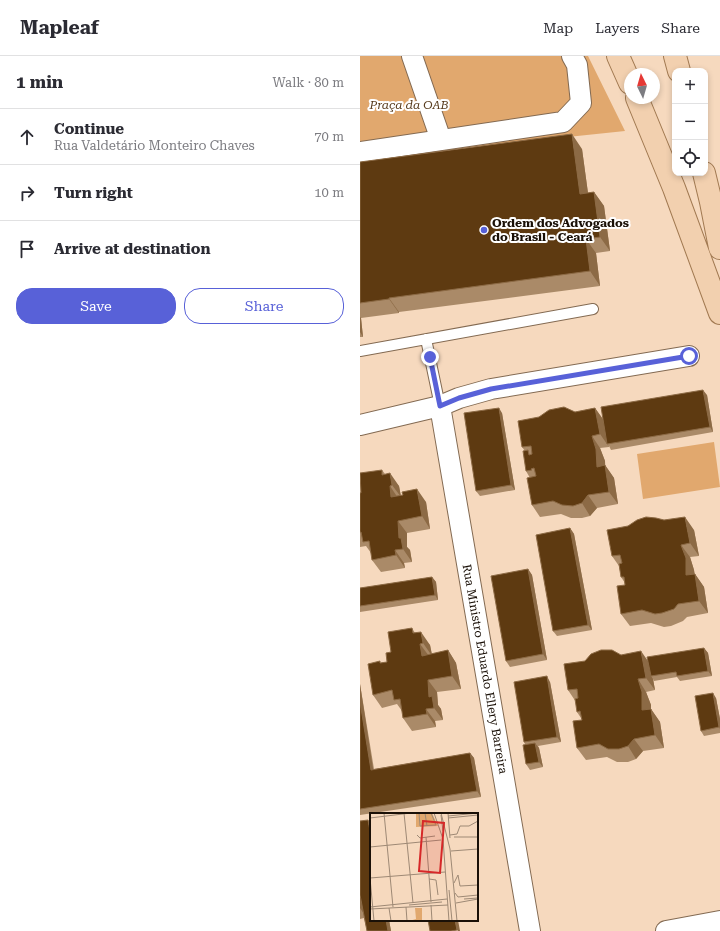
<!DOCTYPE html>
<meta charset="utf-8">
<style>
body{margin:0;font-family:"Roboto Serif",serif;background:#f2f2f3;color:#2b2b33}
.controls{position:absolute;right:12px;top:12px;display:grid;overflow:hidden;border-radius:8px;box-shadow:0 2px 6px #0003}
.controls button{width:36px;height:36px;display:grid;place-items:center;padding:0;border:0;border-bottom:1px solid #e1e1e2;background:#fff;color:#2b2b33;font:20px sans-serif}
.compass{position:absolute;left:264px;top:12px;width:36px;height:36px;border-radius:50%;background:#fff;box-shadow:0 2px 6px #0003;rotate:355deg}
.stop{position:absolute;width:12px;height:12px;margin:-9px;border:3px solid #5861d8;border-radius:50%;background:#fff}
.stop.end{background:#5861d8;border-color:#fff;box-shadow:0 1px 4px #0008}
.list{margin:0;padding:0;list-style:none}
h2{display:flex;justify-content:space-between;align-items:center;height:52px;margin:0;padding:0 16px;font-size:17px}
h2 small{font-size:13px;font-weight:400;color:#7c7c81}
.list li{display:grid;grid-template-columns:26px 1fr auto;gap:12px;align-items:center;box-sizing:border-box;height:56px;padding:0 16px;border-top:1px solid #e1e1e2}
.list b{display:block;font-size:15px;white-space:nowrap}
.list p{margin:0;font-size:13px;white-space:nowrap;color:#7c7c81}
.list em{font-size:13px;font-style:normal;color:#7c7c81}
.actions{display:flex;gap:8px;padding:12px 16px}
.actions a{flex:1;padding:9px 0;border:1px solid #5861d8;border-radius:16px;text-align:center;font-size:14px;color:#5861d8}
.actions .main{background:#5861d8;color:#fff}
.icon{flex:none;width:22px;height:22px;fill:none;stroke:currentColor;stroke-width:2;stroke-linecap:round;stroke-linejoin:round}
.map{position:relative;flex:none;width:360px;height:875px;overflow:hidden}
header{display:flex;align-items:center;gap:24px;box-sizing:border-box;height:56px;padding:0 20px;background:#fff;border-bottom:1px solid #e1e1e2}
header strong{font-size:19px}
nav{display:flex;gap:22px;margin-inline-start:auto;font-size:14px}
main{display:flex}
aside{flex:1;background:#fff}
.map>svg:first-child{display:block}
</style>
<header>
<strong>Mapleaf</strong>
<nav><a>Map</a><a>Layers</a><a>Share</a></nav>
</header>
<main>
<aside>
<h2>1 min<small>Walk · 80 m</small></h2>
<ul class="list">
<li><svg class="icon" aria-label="ahead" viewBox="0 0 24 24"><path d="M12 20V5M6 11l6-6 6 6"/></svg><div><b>Continue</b><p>Rua Valdetário Monteiro Chaves</p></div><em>70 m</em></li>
<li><svg class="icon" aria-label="right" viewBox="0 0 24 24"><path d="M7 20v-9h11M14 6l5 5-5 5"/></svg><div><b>Turn right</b></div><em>10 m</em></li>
<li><svg class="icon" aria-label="arrive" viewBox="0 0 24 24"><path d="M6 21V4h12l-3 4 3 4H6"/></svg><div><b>Arrive at destination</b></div></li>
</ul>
<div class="actions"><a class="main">Save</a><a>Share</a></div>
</aside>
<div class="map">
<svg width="360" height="875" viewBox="0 0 360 875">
<rect width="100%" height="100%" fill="#f6d9be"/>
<path fill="#e1a86e" d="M0,0H228L265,75L0,103Z
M354,386L360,431L283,443L277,398Z"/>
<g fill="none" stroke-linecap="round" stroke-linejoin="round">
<defs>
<path id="lane" d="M66,283L80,350
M0,295L233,253"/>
<path id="street" d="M52,0L81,84
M0,96L203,66L221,47L217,9L212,0
M80,350L170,875
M0,369L80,350L99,342L131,333L329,300
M306,875L360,865"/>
<path id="primary" d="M258,0L270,27
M315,0L319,15
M277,42L314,132L360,257
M344,117L351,146L360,192"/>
</defs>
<use href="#lane" stroke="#836a52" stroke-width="12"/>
<use href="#street" stroke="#836a52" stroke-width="22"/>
<use href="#primary" stroke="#a17951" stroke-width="24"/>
<use href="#lane" stroke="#fff" stroke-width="10"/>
<use href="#street" stroke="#fff" stroke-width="20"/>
<use href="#primary" stroke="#f2d0af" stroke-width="22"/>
</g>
<path fill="#aa8a68" d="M222,93L228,137L234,136L244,150L250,195L236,197L240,230L39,256V257L1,262L3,281H0V106Z
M347,339L353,376L251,394L249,390V391L240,392L245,405V409L254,422L258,448L237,452L230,460L222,462H211L201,458L180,461L172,449L170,422L166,415L165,395L162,391L215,356L235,352L243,363Z
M142,357L155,434L120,440L116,435Z
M22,414L25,418L39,430L41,440L66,446L70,473L47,477V491L50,494L52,506L44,507L45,512L21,516L12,504L11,497L6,490L0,491V437Z
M210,472L214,478L232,574L197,580L193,575Z
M334,474L339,500L330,501L334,514L335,518L344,531L348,557L327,561L323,565L311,570L304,571L291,567L270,570L261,558L265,529V527L261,521L259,510L252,500Z
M168,513L172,519L187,604L150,611L146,605Z
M72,521L76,526L78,544L0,556V532Z
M52,572L55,577L70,589L72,598L88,594L96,607L101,633L77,636L78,649L81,653L83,664L75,665L76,671L52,675L43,662L42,655L37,648L22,652L13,639L21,607L27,606L31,596Z
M344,592L348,597L352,620L320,625L317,621L294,625L293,623L295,634L286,636L291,649V653L300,666L304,692L283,695L276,703L268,706H257L247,701L226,704L217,692L222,664L221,662L217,656L216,646L208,634L261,599L288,605Z
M190,626L201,686L178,690L179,692L183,711L170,714L166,708L165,688L164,686Z
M0,628L14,713L110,697L114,702L121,741L0,759Z
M356,642L360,663V677L344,680L341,675Z
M0,765L29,864L31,875H7L4,862L0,863Z"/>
<path fill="#8c6a45" d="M212,78L222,93L230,152L220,138Z
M234,136L244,150L250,195L240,181Z
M226,183L236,197L240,230L230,215Z
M29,242L39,256V257L29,243Z
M0,261L1,262L3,281L0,276Z
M343,334L347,339L353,376L350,371Z
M139,352L142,357L155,434L151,429Z
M235,352L244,365L247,388L249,391L240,378Z
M232,380L240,392L245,405L246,424L237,411Z
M245,409L254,422L258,448L249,436Z
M30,417L39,430L41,441L32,429Z
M30,430L38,442L31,441Z
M57,433L66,446L70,473L62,460Z
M228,439L237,452L230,460L222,447Z
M325,461L334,474L339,500L330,487Z
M38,465L47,477V491L50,494L52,506L43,493L39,482Z
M210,472L214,478L232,574L228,569Z
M321,489L330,501L334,514L335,532L326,519Z
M35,494L44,507L45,512L36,499Z
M168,513L172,519L187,604L183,598Z
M335,518L344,531L348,557L339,545Z
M72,521L76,526L78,544L75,539Z
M61,576L70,589L72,600L63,587Z
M60,588L69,600H62Z
M344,592L348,597L352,620L348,615Z
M88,594L96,607L101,633L92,620Z
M281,595L290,608L291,620L293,623L295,634L286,622Z
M187,620L190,626L201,686L197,681Z
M278,623L286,636L291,649V667L282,654Z
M68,624L77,636L78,649L81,653L83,664L74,652L69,641Z
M0,628L14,719L11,714L0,646Z
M353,637L356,642L360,663V673L359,671Z
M66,653L75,665L76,671L67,658Z
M291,653L300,666L304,692L295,679Z
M274,683L283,695L276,703L268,690Z
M175,687L179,692L183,711L179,706Z
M110,697L114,702L121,741L117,735Z
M8,764L11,768V780Z
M0,826L6,861L0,852Z
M26,864H29L31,875H28Z
M95,864H98L100,875H98L97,874Z"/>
<path fill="#5e3a11" stroke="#8c6a45" d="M212,78L220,138L234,136L240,181L226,183L230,215L29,242V243L0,247V106Z
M343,334L350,371L247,388L241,351Z
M204,351L215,356L235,352L240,378L232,380L236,393L237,411L245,409L249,436L228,439L222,447L213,450L202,449L193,445L172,449L167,422L176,420L174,412L171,413L172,414L166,415L163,395L168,394L169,399L172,398L171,390L162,391L158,365L179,361L189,354Z
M139,352L151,429L116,435L104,357Z
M22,414V419L30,417L32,429L30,430L31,441L43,439L42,436L57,433L62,460L38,465L39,482H41L43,493L35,494L36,499L12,504L9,485L3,486L1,476H0V437H1L0,417Z
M286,461L296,462L304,464L325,461L330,487L321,489L326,502V519L335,518L339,545L318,548L314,553L302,557L295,558L282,554L261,558L257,530L265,529L264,521H261L259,508L262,507L260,499L252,500L247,474L268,470L277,464Z
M210,472L228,569L193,575L176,479Z
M168,513L183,598L146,605L131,520Z
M72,521L75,539L0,550V532Z
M52,572L53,577L61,576L63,587L60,588L62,600L88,594L92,620L68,624L69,641L72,640L74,652L66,653L67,658L43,662L40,643L34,644L32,634L13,639L8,608L20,605V607L27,606L26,597L31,596L28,576Z
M344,592L348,615L317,620L316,616L291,620L287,601Z
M241,594H252L261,599L281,595L286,622L278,623L282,636V654L291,653L295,679L274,683L268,690L259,693H248L239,688L217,692L213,665L222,664L220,655L217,656L215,643L218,642L217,633L208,634L204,608L225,605L231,598Z
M187,620L197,681L164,686L154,626Z
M353,637L359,671L341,675L335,640Z
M0,646L11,714L110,697L117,735L0,753Z
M175,687L179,706L166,708L163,689Z
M8,764L11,780V864H26L28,875H7L0,839V765Z
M68,864H95L97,874L91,875H70Z"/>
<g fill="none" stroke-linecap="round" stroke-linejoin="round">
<path stroke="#5861d8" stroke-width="5" d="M70,301L80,350L99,342L131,333L329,300"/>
</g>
<circle fill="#5861d8" stroke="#fff" stroke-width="1.5" cx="124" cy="174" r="4"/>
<g text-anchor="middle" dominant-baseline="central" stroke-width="4" stroke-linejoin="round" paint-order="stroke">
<g font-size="12" font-style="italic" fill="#573a1b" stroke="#fff">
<text x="49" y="49">Praça da OAB</text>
</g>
<g font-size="12" font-weight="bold" fill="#1a1007" stroke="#fff" text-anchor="start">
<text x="132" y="167">Ordem dos Advogados<tspan x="132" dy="14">do Brasil - Ceará</tspan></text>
</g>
<g font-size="12" fill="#1a1007" stroke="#fff">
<text transform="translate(125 613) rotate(80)">Rua Ministro Eduardo Ellery Barreira</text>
</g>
</g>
<g transform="translate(10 757)">
<rect width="108" height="108" fill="#f6d9be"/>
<path d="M46,0H62L68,13L46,14ZM45,95H52V108H39L46,106Z" fill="#e1a86e"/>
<path fill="none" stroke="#9e8975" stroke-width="1" d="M14,0L23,94M34,0L43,90M49,0L50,13L66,12L61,0M55,0L57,13M64,0L73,26M71,0L80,36M78,0L80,25M71,2L73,18M78,3L108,0M0,5L41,0M78,5L108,2M47,22L50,25L65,23M80,22L87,21L90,13H99L108,8M56,24L61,89M84,24H108M73,26L79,108M0,34L71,27M80,36L87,108M81,38L108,36M0,65L75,59M0,65L4,108M59,66L66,67L68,82M84,70L88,62L90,73L108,72M79,77L82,108M85,80L88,84L108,82M94,86L108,85M86,90L108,86M39,92L72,89M61,92L62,108M0,94L77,86M36,94L37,108M19,95L21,108M0,96L78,92"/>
<path fill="#d62828" fill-opacity="0.15" stroke="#d62828" stroke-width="2" d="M53,8L74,10L70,60L49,58Z"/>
<rect width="108" height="108" fill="none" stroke="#1a1007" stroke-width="2"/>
</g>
</svg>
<div class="controls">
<button>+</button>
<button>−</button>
<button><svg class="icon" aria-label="locate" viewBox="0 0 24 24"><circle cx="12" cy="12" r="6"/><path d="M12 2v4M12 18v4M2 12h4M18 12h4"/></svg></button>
</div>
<svg class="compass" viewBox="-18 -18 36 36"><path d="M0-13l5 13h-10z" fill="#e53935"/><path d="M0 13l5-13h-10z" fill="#7c7c81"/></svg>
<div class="stop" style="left:329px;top:300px"></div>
<div class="stop end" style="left:70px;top:301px"></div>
</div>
</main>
